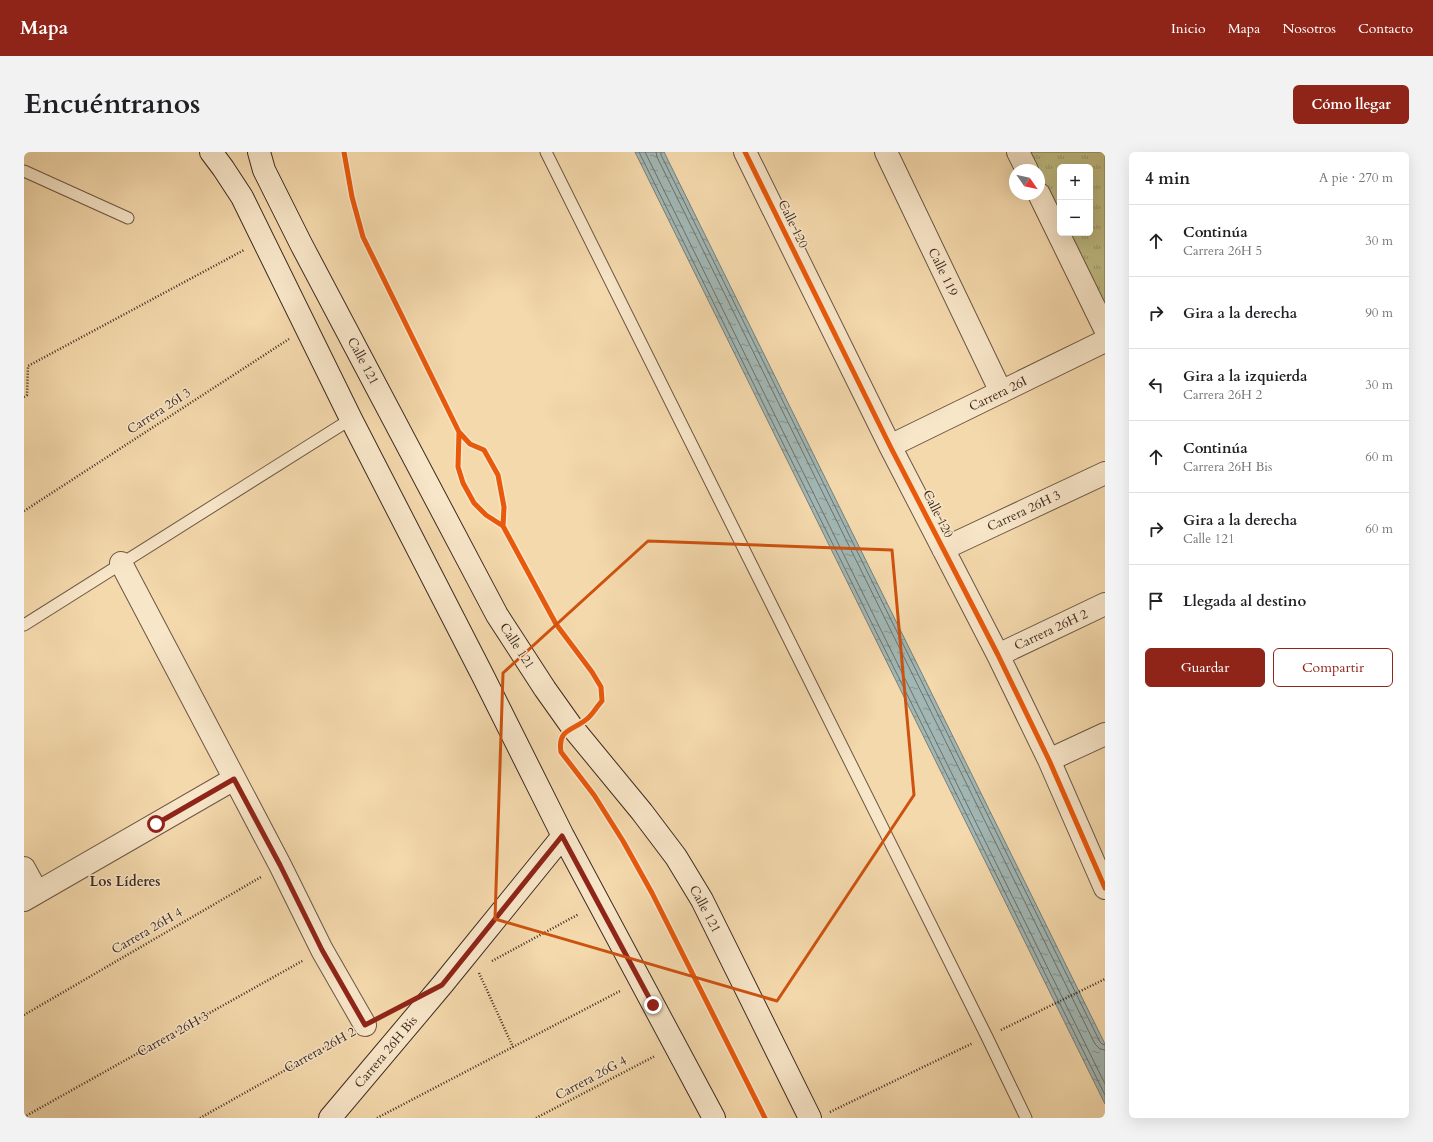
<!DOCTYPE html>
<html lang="es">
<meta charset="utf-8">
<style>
body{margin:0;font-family:Cardo,serif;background:#f2f2f2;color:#202124}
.controls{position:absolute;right:12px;top:12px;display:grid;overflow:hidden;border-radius:6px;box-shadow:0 4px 16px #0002}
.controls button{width:36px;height:36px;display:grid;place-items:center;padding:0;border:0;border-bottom:1px solid #e0e0e0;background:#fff;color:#202124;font:20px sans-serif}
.compass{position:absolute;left:985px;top:12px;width:36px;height:36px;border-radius:50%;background:#fff;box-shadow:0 4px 16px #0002;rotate:124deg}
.stop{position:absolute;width:12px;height:12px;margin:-9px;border:3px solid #8f2418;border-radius:50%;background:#fff}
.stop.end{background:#8f2418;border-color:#fff;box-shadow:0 1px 4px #0008}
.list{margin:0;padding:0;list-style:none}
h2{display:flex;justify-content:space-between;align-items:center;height:52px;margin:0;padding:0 16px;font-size:17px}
h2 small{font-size:13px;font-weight:400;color:#757577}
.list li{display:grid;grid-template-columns:26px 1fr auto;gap:12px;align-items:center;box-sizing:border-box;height:72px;padding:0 16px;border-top:1px solid #e0e0e0}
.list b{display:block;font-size:15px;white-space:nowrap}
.list p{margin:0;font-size:13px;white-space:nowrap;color:#757577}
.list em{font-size:13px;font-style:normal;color:#757577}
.actions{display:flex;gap:8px;padding:12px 16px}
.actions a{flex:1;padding:9px 0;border:1px solid #8f2418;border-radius:6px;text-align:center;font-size:14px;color:#8f2418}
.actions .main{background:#8f2418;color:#fff}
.icon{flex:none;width:22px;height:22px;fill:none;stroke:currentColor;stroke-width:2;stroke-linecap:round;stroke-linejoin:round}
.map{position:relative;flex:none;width:1081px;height:966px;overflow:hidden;border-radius:6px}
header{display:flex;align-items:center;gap:24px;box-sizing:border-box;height:56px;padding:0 20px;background:#8f2418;color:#fff}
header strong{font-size:19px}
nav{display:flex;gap:22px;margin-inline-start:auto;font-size:14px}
.intro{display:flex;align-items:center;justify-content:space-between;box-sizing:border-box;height:96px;padding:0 24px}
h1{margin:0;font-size:28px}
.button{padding:10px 18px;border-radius:6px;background:#8f2418;color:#fff;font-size:14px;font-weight:700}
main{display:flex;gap:24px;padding:0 24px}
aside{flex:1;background:#fff;border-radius:6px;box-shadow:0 4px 16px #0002}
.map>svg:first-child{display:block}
</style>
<header>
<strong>Mapa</strong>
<nav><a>Inicio</a><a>Mapa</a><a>Nosotros</a><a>Contacto</a></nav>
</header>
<div class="intro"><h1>Encuéntranos</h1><a class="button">Cómo llegar</a></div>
<main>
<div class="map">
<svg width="1081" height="966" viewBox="0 0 1081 966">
<defs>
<pattern id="grass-tufts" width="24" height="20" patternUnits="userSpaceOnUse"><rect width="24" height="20" fill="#c1be85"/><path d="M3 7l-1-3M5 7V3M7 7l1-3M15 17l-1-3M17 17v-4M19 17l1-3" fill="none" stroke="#9e9b6c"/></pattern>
<pattern id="water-ripples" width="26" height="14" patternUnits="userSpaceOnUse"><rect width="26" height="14" fill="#a1b7b4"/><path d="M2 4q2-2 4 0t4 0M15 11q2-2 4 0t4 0" fill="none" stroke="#859592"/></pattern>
</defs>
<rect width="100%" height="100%" fill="#f4d9ac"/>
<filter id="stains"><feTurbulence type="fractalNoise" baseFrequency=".005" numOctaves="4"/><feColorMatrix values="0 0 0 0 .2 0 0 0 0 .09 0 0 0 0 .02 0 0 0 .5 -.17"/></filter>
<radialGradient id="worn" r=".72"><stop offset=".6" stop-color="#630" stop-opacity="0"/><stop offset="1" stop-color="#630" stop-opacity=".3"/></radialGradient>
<path fill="url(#grass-tufts)" stroke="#807453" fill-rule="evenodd" d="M994,0H1081V177L1015,42V18H1003ZM1036,15H1066V81H1036Z"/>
<path fill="url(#water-ripples)" stroke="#797f79" d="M611,0H640L1081,892V952Z"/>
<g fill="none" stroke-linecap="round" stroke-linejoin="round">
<path stroke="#70706a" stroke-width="1" d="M615,0L1081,943
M621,0L1081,932
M632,0L633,5L1071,892L1076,897L1081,898
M637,0V3L1076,890L1078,892L1081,893"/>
<defs>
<path id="lane" d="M522,0L963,885L1002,966
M0,19L104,66
M0,473L327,267"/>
<path id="street" d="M721,0L866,294L974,503L1025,608L1081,736
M862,0L977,240
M994,0L1003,18
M1015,42L1081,177
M866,294L1081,189
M919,397L1081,321
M97,411L256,713L298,798L341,873
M974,503L1081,452
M1025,608L1081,582
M0,716L13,740
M0,748L210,627"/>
<path id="secondary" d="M187,0L199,16L218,45L327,267L459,524L539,684L690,966
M235,0L240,18L277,92L473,463L521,537L548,575L618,660L652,705L678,748L786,966
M306,966L418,833L539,684"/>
</defs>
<use href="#lane" stroke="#6c5644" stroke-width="13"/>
<use href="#street" stroke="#6c5644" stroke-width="24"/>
<use href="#secondary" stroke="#3e2a21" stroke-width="24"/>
<path stroke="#3e2a21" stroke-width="2.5" stroke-dasharray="1 2" stroke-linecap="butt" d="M0,245L3,243L4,214L220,98
M0,359L265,187
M468,809L555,762
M455,821L489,895
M0,863L237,725
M977,878L1081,827
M806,960L949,891
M0,965L280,808
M176,966L322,884
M353,966L596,839
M512,966L631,904"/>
<use href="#lane" stroke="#f8e6c9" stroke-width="11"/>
<use href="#street" stroke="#f8e6c9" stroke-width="22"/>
<use href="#secondary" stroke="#f8e6c9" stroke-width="22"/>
<defs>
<path id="cycleway" d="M320,0L328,45L339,85L435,280L446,292L460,298L474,323L480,355L479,374
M721,0L866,294L974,503L1025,608L1081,736
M435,280L434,315L439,331L450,351L462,363L479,374L532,472L568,520L577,535L578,549C573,554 569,562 564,566C550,579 533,576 537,600L570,643L599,689L628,741L741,966"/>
</defs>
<use href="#cycleway" stroke="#f8e6c9" stroke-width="8"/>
<use href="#cycleway" stroke="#e8590c" stroke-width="5"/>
</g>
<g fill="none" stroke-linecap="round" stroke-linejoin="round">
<path stroke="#8f2418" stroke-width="5" d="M132,672L210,627L256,713L298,798L341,873L418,833L538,684L629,853"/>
</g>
<path fill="none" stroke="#ce520f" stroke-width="3" stroke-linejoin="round" d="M624,389L868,398L890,643L753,849L471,767L479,521Z"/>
<g text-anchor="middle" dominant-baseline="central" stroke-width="3" stroke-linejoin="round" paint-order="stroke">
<g font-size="13" fill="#3e2a21" stroke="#f8e6c9">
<text transform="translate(769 72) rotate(64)">Calle 120</text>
<text transform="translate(919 120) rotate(64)">Calle 119</text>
<text transform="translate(339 209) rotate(62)">Calle 121</text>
<text transform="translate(974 242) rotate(-26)">Carrera 26I</text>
<text transform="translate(135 259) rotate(-33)">Carrera 26I 3</text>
<text transform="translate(1000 359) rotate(-25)">Carrera 26H 3</text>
<text transform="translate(914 362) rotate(63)">Calle 120</text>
<text transform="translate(1027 478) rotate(-25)">Carrera 26H 2</text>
<text transform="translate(493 494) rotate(57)">Calle 121</text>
<text transform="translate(681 757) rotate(62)">Calle 121</text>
<text transform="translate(123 779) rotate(-30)">Carrera 26H 4</text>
<text transform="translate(149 882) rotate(-29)">Carrera 26H 3</text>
<text transform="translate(296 898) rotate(-29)">Carrera 26H 2</text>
<text transform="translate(362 900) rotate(-50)">Carrera 26H Bis</text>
<text transform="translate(567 926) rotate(-28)">Carrera 26G 4</text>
</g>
<g font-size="14" font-weight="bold" fill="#3e2a21" stroke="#f8e6c9">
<text x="101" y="729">Los Líderes</text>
</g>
</g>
<rect width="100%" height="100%" filter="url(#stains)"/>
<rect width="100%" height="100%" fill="url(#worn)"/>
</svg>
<div class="controls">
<button>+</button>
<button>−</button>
</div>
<svg class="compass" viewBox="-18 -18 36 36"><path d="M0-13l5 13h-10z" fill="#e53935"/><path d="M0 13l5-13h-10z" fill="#757577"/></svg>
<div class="stop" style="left:132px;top:672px"></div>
<div class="stop end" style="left:629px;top:853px"></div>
</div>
<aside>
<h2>4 min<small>A pie · 270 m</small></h2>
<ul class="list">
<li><svg class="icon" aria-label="ahead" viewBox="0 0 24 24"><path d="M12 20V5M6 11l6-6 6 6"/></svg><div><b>Continúa</b><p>Carrera 26H 5</p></div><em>30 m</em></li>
<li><svg class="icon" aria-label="right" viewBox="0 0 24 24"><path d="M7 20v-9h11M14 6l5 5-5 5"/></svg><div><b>Gira a la derecha</b></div><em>90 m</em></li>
<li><svg class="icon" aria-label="left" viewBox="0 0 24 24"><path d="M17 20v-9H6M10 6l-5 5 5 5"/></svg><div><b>Gira a la izquierda</b><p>Carrera 26H 2</p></div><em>30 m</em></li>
<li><svg class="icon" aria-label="ahead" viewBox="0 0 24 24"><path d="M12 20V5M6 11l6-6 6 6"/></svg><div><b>Continúa</b><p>Carrera 26H Bis</p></div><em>60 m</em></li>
<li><svg class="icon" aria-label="right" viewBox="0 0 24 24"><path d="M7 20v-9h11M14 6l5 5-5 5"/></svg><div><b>Gira a la derecha</b><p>Calle 121</p></div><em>60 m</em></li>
<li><svg class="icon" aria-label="arrive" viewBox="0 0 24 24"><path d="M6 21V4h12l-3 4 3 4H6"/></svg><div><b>Llegada al destino</b></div></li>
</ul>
<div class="actions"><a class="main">Guardar</a><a>Compartir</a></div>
</aside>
</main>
